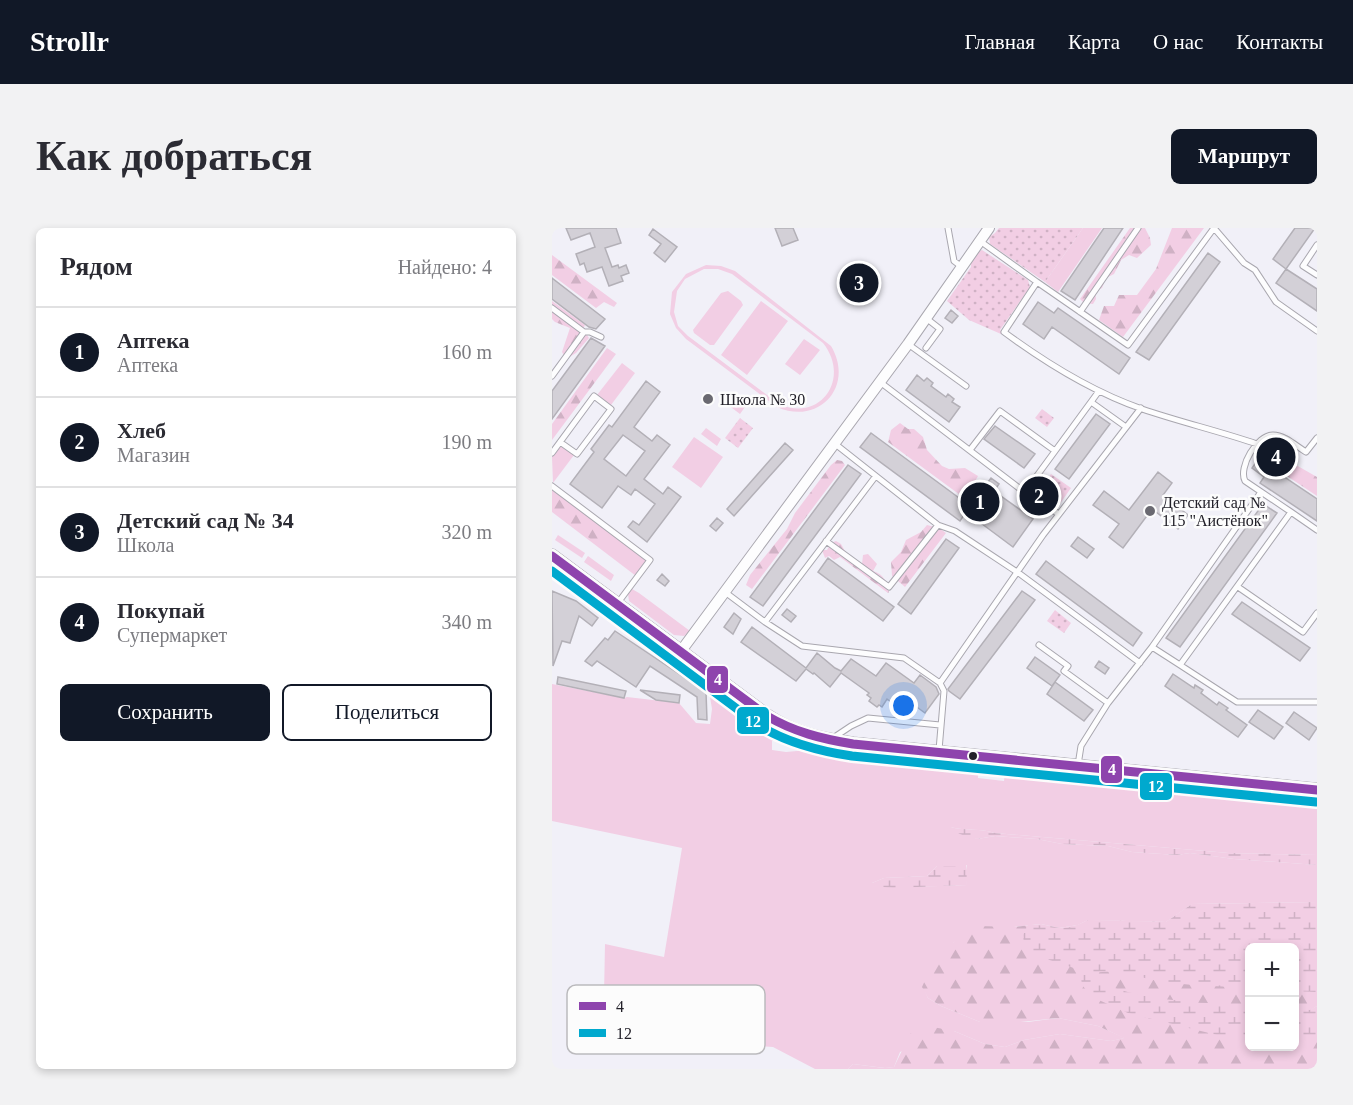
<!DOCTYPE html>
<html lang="ru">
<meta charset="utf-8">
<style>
body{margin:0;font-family:Georgia,serif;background:#f2f2f3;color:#2b2b33}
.controls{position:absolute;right:18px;bottom:18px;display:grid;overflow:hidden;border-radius:9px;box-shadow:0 3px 9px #0003}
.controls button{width:54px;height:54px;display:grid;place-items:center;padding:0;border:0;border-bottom:2px solid #e1e1e2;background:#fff;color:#2b2b33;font:30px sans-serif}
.you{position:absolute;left:352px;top:478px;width:21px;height:21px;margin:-15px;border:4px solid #fff;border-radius:50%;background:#1a73e8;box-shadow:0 0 0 9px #1a73e833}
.badge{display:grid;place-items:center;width:39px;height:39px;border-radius:50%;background:#111827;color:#fff;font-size:20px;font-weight:700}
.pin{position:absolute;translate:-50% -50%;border:3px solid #fff;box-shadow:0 2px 6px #0006}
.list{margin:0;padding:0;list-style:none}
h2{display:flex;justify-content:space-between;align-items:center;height:78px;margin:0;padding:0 24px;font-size:26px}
h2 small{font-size:20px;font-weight:400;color:#7c7c81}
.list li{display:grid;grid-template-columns:39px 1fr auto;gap:18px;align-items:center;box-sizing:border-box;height:90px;padding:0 24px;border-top:2px solid #e1e1e2}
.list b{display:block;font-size:22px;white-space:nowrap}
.list p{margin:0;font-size:20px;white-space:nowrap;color:#7c7c81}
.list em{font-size:20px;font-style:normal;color:#7c7c81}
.actions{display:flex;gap:12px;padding:18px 24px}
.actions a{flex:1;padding:14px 0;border:2px solid #111827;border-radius:9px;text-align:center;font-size:21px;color:#111827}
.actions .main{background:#111827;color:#fff}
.map{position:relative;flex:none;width:765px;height:841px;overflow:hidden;border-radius:9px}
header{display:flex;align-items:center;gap:36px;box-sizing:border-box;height:84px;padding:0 30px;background:#111827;color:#fff}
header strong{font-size:28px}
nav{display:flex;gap:33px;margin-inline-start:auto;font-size:21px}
.intro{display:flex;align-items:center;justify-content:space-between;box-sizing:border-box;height:144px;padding:0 36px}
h1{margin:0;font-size:42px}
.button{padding:15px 27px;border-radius:9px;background:#111827;color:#fff;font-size:21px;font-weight:700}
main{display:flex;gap:36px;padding:0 36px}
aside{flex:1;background:#fff;border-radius:9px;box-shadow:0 3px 9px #0003}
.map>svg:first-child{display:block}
</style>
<header>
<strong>Strollr</strong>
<nav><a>Главная</a><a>Карта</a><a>О нас</a><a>Контакты</a></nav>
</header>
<div class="intro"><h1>Как добраться</h1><a class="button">Маршрут</a></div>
<main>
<aside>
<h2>Рядом<small>Найдено: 4</small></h2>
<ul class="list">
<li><span class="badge">1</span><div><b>Аптека</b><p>Аптека</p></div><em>160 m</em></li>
<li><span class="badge">2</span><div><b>Хлеб</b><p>Магазин</p></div><em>190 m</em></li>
<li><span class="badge">3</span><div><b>Детский сад № 34</b><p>Школа</p></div><em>320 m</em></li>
<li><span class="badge">4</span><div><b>Покупай</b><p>Супермаркет</p></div><em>340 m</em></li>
</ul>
<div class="actions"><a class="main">Сохранить</a><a>Поделиться</a></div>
</aside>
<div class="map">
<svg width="765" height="841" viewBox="0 0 765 841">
<defs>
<pattern id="forest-firs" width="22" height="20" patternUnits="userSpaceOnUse" patternTransform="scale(1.5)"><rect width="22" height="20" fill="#f2cee4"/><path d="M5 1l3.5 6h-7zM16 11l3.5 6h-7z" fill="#cfb1c4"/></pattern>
<pattern id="wetland-marsh" width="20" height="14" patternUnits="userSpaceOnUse" patternTransform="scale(1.5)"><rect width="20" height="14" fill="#f2cee4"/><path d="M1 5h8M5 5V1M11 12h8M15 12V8" fill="none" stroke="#cfb1c4"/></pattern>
<pattern id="park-dots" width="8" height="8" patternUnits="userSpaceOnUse" patternTransform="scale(1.5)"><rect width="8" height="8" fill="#f2cee4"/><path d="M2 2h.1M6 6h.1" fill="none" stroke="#cfb1c4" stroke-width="1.8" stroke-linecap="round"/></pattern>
</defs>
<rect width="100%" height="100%" fill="#f1f0f8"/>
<path fill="#f2cee4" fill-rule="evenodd" d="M531,0H550L506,64L493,54Z
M154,37L169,38L183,43L279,118C303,158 267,198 225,179L134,111L124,100L118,86L120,64L134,46ZM152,41H166L180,46L271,115C299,150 269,195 227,176L136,108L126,98L122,84L125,63L133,51Z
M176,63L189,73L191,77L162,117H158L142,105L141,102L169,65Z
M209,73L236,93L195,147L169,127Z
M252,111L268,122L248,147L233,136Z
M70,135L83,145L59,177L45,167Z
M177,167L193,179L188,186L172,174Z
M154,200L169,211L165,218L149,206Z
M142,209L171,229L149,260L120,239Z
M9,217L22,227L1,255L0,229Z
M0,260L96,332L84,348L0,284Z
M6,307L33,325L30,330L3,312Z
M36,328L62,347L59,353L32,334Z
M80,361L87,365L138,403L132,408L122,407L77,373L76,366Z
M0,456L72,470L75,469L127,475L144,495L158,496L160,481L156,457L225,508V512L220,513V522L234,524L256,522L308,530L426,542V550L452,553L453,544L765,575V627L677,625L443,605C428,600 414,603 398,599L425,611L443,608L485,611L510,616L556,618L580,624L625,627L638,625L682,631L765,637V674L640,676L614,694L536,692L526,697L507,700L489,696L462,699L402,714L371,759L376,770L389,778L428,794H476L506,790L546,798L573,810L559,813L508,806L472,812L453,819L433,816L402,803L348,824L342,839L333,840L301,836L296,841H263L221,819L130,813L88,807L63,796L52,768L53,716L112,729L130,620L0,593ZM415,637L413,648L415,657L357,659L320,655L332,650L375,648L385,638L401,640Z"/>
<path fill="url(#forest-firs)" d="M578,0H593L598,10L599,17L585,30L577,27L569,32L562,46L554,50L550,60L543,63L544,71L541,76L532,75L528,71Z
M620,0H652L571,109L547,92L552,78H562L567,67H585L604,41Z
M0,27L65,75L62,79L52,74L44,80L0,47Z
M0,73L33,97L31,101L37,110L24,125L14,131L10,124L18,100L3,94L0,91Z
M55,120L64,126L0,212V196Z
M348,195L356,201H362L371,209L375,222L390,238L397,241L413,240L426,248L421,257L424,268L419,275L336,214L339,202Z
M285,232L290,233L293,237L200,361L194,357L198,347L235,301L243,285L279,237Z
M744,237L765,249V268L735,248L737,239Z
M0,263L93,332L84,345C72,332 66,309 44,315L1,283Z
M375,297L387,300L394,305L353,359L340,348L339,334L349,324L354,312L369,304Z
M284,313L289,316L294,325L310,336L311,327L316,326L325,336L321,343C332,346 335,355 337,364L336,365L288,329L282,332L277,328L273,330L270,322H275L279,315Z
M640,676L698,720V818H742L743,728L765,737V778L759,782L765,810V841H296L301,836L332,840L342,839L358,806L370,797L402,803L433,816L453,819L472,812L508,806L559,813L572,810L546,798L506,790L450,796L428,794L389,778L376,770L370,759L386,724L402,714L408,702L426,698L462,699L489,696L507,700L526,697L536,692L614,694Z"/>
<path fill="url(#wetland-marsh)" d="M398,599C414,603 428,600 443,605L677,625L765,627V637L682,631L638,625L625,627L580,624L556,618L510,616L485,611L443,608L425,611L413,608L393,600Z
M414,632L415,657L341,660L321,658L320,655L332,650L375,648L385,638H409L411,633Z
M765,674V764L743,763L742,720H698L697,760C669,758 640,758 612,754C588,750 562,739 538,746V750C586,774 645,774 697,777V810L665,807L576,785L540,769L530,757L528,742L473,724L471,707L476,697C487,696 496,700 507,700C517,701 527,697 536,692L614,694L640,676Z
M765,778V813H743V781L758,782Z"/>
<path fill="url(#park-dots)" d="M447,0H531L493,54L438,16L437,9L443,5Z
M430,22L476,52L478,59L448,102L450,104L449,106L417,92L395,73L419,39V34L426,24Z
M490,181L502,190L495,199L483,190Z
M188,190L201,200L186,220L173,210Z
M499,246L519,260L507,277L487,263Z
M503,382L519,395L512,405L495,393Z"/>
<path fill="#d3d0d7" stroke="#b3b0b7" stroke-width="1.5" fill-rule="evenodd" d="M14,0H64L69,15L53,20L60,39L66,37L67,40L74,37L77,45L69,48L71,53L57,58L50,39L35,44L32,35L28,37L24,26L43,19L38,5L19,12Z
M223,0H241L246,12L230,18Z
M552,0H571L523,72L509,63Z
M743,0H763L734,41L721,31Z
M101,1L125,19L113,34L102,25L109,16L97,7Z
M656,25L668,34L597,132L584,124Z
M734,41L765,61V83L724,55Z
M0,50L53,91L44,101L37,99L0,71Z
M486,74L502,85L506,80L578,130L567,146L500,99L492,111L471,96Z
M399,82L406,88L400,95L393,90Z
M39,110L53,118L0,191V163Z
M365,147L372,153L375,150L381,155L379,158L394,169L396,166L402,171L400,174L408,179L397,194L354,162Z
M94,153L108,164L82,199L100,213L105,207L118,217L92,251L111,266L116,259L129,269L95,314L76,299L81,293L87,297L103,276L83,261L79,267L66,258L50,280L18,256L42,224L39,221L57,197L60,199ZM71,207L93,223L74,248L52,231Z
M544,186L558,196L517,251L503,241Z
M443,198L483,226L472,240L432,211Z
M319,205L418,278L439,250L447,256L442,263L481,291L461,319L414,284L408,293L308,219Z
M233,215L241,222L182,288L175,281Z
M717,216L739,230L728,246L765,271V293L708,255L712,249L700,240Z
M296,237L309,246L211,378L198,369Z
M606,244L620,255L611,267L636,287L626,301L600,281L571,320L557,309L567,296L541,277L552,263L577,282Z
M711,276L725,285L628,419L614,410Z
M165,290L171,295L164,303L158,298Z
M526,309L542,321L535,330L519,318Z
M394,311L407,320L359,386L346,376Z
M276,330L342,379L331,393L266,344Z
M494,333L590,405L581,418L484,346Z
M110,346L117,353L113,358L105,352Z
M0,363L24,373L46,390L40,398L27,388L18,415L10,413L1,438Z
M470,363L483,372L408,471L397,463L396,461Z
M690,374L758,420L748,433L680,386Z
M235,381L244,388L239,394L230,387Z
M182,385L189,391L181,406L172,399Z
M200,399L254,440L265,425L283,440L289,443L299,431L324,448L334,435L362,455L368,447L384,459L387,466L373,485L358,474L354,479H346L335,471L330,479L327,477L325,479L317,473L319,470L315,467L317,465L289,445L278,459L262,445L261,446L254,441L244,453L189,414Z
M63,403L154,464L155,492L146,491L145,469L98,438L84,459L45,433L40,438L33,433L53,410L56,412Z
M483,429L508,447L500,458L475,440Z
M547,433L557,440L553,446L543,439Z
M621,446L642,460L643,457L651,462L649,465L665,477L667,474L676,480L674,482L695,497L686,509L613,458Z
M6,449L74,463L72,470L5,456Z
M503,454L541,482L532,493L495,466Z
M88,462L128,467L127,475L104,472Z
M706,482L731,499L722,511L697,494Z
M742,484L765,500L757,512L734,495Z"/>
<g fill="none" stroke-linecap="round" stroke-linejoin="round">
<defs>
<path id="lane" d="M396,0L402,33L410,39
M662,0L576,117L485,54L452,104C494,135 541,164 590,181C628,194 667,203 705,216
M662,0L692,35L703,42L724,74L765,103
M428,13L485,54
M765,17L751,38L765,47
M0,80L32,104L0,148
M528,84L586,0
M374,90L388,101L374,120
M32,104H38L49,109
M356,116L414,158
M328,154L484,273L507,286
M539,174L574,199
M282,215L386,297L403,303L468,346L588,435
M418,222L448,183L503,223
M0,225L42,168L59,181L25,226L8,214
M0,258L98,332L65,376
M473,264L547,163
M739,284L693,253C686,239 705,207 721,207C733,207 744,218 754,224L765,210
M274,313L337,359L386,297
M686,359L751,404L765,385
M173,364L213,394L323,249
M213,394L250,418L352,430L388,455
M487,417L516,438L512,443L556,475
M600,419L628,437L739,284L765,302
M628,437L685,474H765
M281,510L299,498L316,490L388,497
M387,522L392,463L388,455L491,307L589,180
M526,537L529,518L556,475L600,419L709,264"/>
<path id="street" d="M129,423L356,116L437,0"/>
<path id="secondary" d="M0,328L215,488C242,506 269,511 301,516L765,562"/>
</defs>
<use href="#lane" stroke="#a9a7af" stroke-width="7"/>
<use href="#street" stroke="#a9a7af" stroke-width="12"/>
<use href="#secondary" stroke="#a9a7af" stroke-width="15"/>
<use href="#lane" stroke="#fdfdfe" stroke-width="5"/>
<use href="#street" stroke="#fdfdfe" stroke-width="10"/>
<use href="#secondary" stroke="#fdfdfe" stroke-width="14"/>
<defs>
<path id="bus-1" d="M0,328L215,488C242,504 270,511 301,516L765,562"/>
<path id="bus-2" d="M0,343L208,498C236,515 267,523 300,528L764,574"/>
</defs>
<use href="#bus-1" stroke="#fcfcfc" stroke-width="14"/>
<use href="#bus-2" stroke="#fcfcfc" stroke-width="14"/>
<use href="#bus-1" stroke="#8e44ad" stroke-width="9"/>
<use href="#bus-2" stroke="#00a9ce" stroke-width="9"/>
</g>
<g fill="#6a6971" stroke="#fcfcfc" stroke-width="2">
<circle cx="156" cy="171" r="6"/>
<circle cx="598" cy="283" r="6"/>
</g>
<circle fill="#222029" stroke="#fcfcfc" stroke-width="2" cx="421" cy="528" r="5"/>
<g text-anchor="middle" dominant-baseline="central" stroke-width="5" stroke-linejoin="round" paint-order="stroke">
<g font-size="16" fill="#222029" stroke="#fcfcfc" text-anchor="start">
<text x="168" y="171">Школа № 30</text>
<text x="610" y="274">Детский сад №<tspan x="610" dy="18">115 "Аистёнок"</tspan></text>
</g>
</g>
<rect x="15" y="757" width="198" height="69" rx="9" fill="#fcfcfc" stroke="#bbbabd" stroke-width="1.5"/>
<rect x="27" y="774" width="27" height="8" fill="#8e44ad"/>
<rect x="27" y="801" width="27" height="8" fill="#00a9ce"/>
<g font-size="16" fill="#222029">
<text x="64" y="784">4</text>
<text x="64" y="811">12</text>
</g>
<g stroke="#fcfcfc" stroke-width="2">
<rect x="154" y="437" width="23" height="29" rx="6" fill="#8e44ad"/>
<rect x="184" y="478" width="34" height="29" rx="6" fill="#00a9ce"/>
<rect x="548" y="527" width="23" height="29" rx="6" fill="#8e44ad"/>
<rect x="587" y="544" width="34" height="29" rx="6" fill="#00a9ce"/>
</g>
<g font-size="16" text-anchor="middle" font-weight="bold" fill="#fff">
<text x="166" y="457">4</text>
<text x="201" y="499">12</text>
<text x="560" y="547">4</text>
<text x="604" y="564">12</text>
</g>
</svg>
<div class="controls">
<button>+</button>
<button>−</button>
</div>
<div class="you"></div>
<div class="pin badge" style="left:428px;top:274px">1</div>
<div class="pin badge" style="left:487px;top:268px">2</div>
<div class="pin badge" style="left:307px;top:55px">3</div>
<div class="pin badge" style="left:724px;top:229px">4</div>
</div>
</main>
